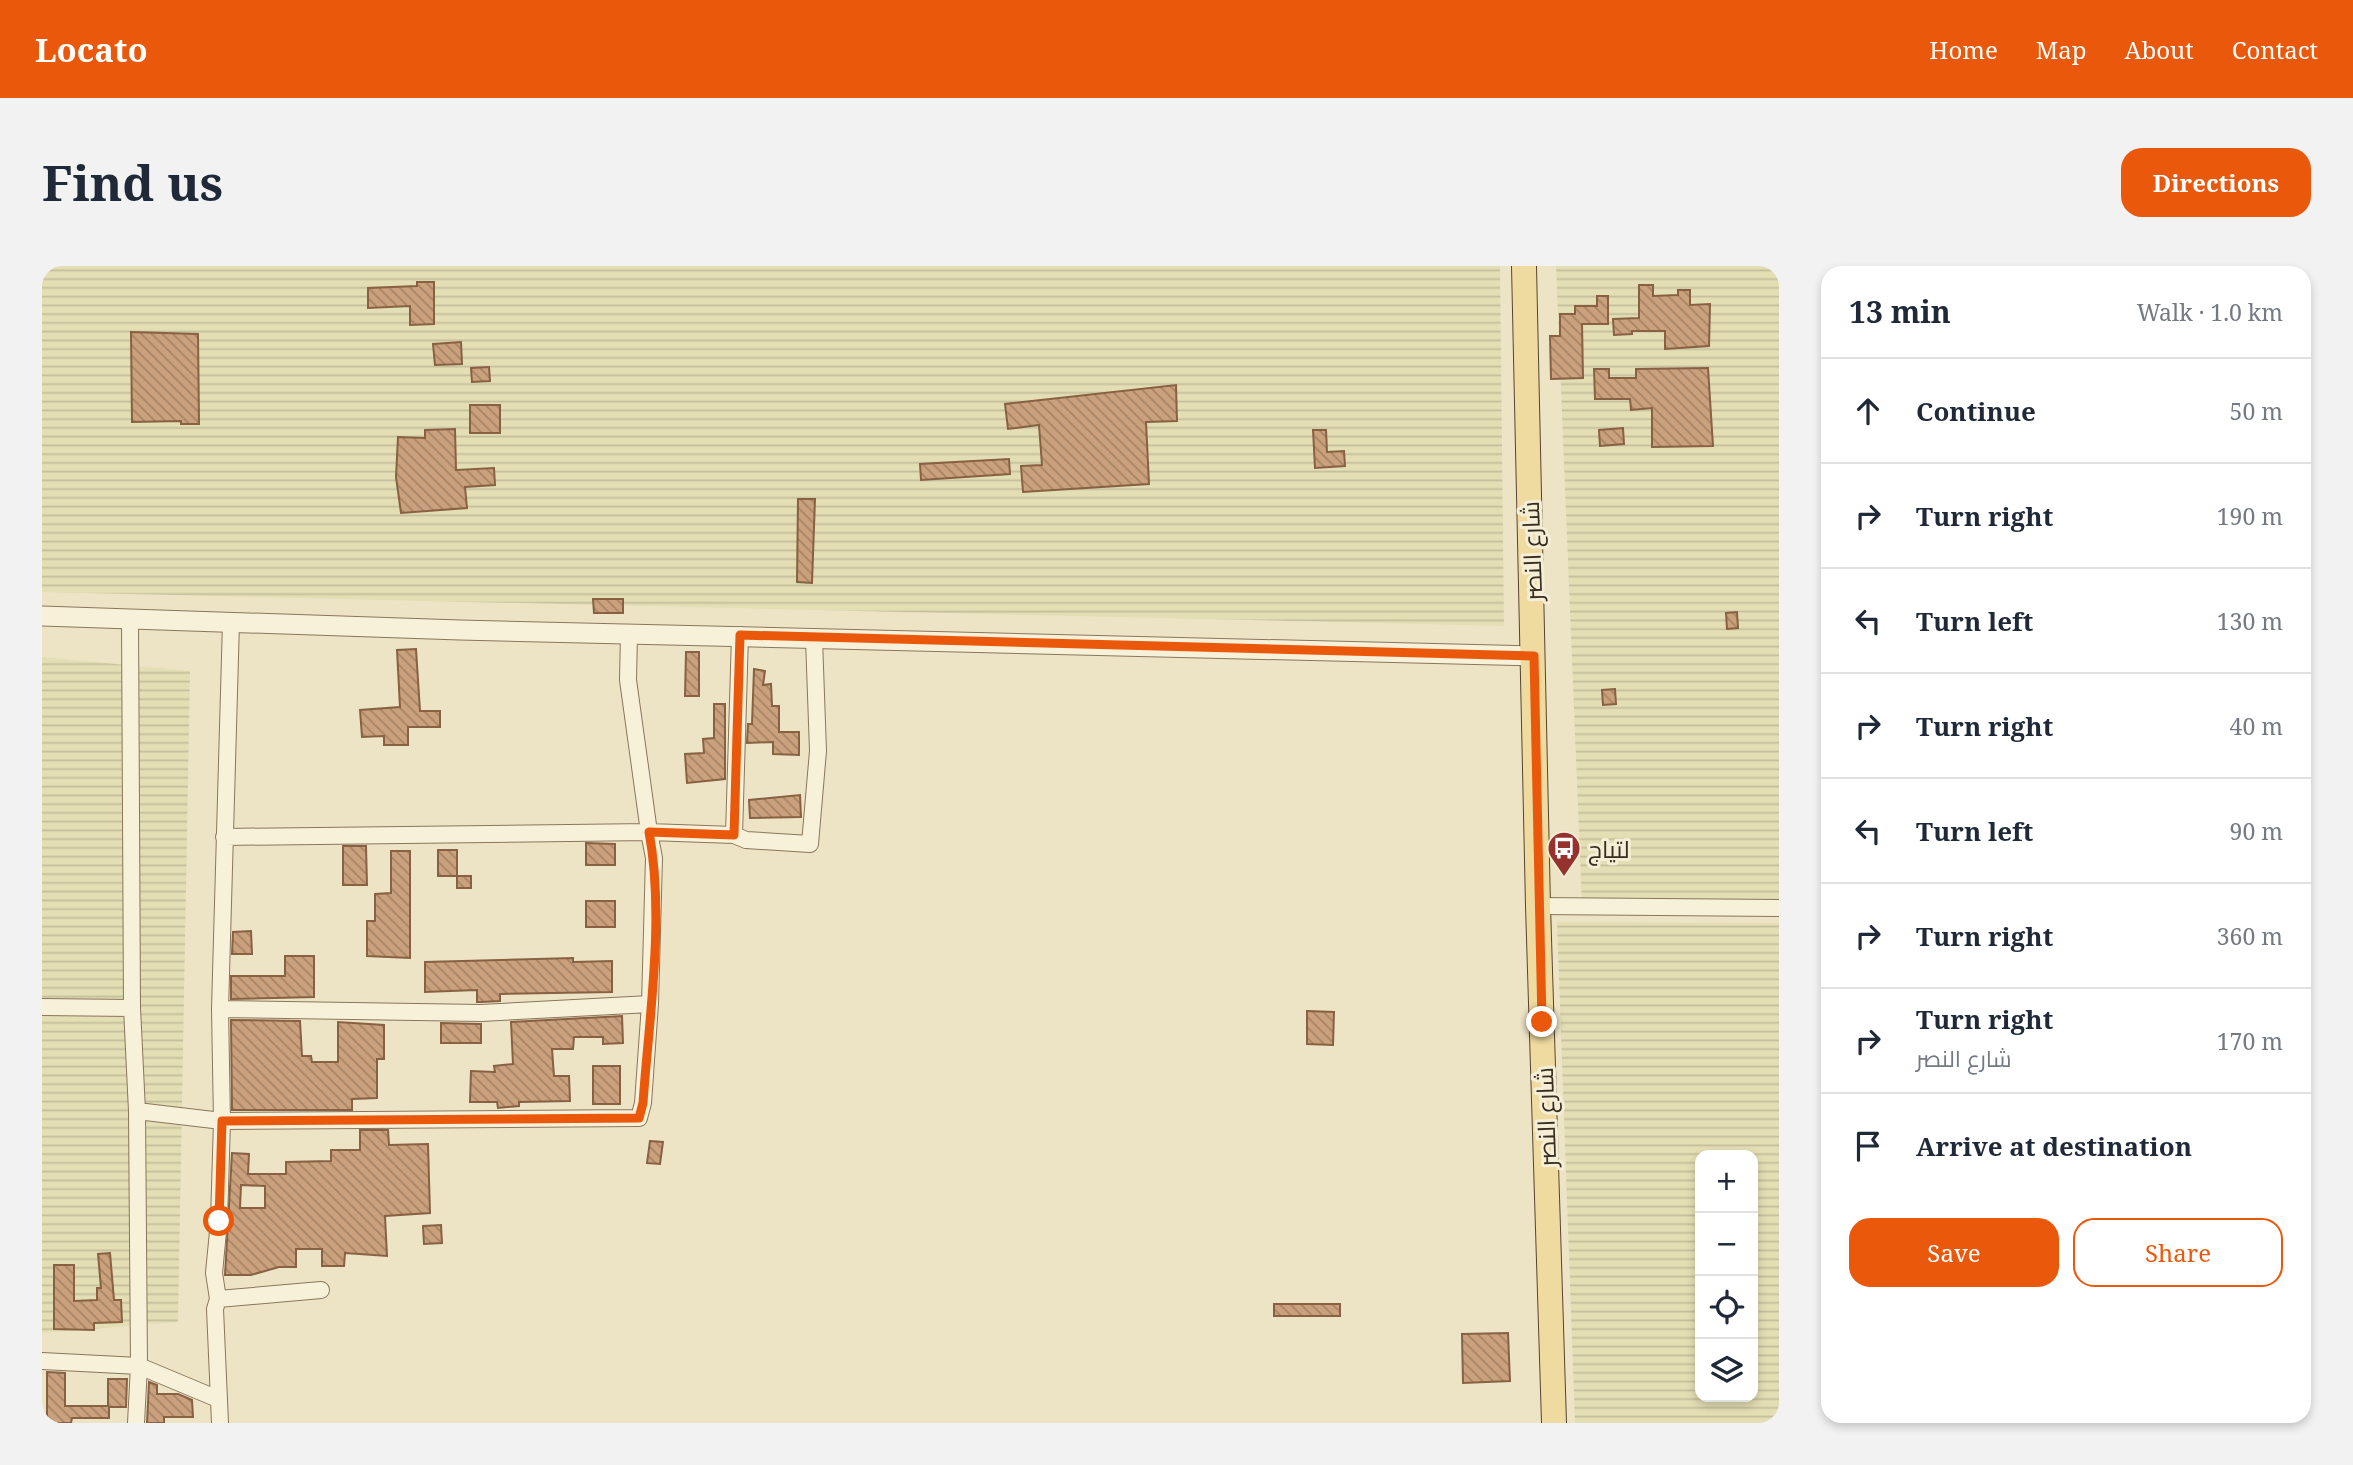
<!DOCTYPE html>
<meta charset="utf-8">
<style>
body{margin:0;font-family:"Noto Serif",Cairo,serif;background:#f2f2f3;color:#1f2937}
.controls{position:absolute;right:21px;bottom:21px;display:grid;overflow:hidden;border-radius:14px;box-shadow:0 4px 10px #0003}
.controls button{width:63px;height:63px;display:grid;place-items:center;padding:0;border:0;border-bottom:2px solid #e0e1e3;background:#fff;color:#1f2937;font:35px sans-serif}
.stop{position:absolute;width:21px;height:21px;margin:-16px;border:5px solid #ea580c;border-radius:50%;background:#fff}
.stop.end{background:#ea580c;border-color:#fff;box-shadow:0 2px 7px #0008}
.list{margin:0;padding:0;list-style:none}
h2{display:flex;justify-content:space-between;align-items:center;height:91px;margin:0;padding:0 28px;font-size:30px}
h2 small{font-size:23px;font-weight:400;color:#747a83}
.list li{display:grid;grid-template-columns:46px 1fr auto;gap:21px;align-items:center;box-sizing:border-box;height:105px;padding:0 28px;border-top:2px solid #e0e1e3}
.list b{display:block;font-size:26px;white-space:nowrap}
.list p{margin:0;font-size:23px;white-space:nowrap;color:#747a83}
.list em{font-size:23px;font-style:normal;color:#747a83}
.actions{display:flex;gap:14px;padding:21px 28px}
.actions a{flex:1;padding:16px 0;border:2px solid #ea580c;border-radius:21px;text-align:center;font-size:24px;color:#ea580c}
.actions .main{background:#ea580c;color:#fff}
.icon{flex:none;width:38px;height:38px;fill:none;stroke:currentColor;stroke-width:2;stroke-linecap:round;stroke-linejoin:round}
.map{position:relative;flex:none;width:1737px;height:1157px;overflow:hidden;border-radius:21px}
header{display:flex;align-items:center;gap:42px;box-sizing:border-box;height:98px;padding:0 35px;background:#ea580c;color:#fff}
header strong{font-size:33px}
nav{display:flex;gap:38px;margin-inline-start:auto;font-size:24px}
.intro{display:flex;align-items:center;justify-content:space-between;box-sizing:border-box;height:168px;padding:0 42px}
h1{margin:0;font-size:49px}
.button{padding:18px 32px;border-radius:21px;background:#ea580c;color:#fff;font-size:24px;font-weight:700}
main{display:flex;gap:42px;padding:0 42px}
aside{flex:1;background:#fff;border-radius:21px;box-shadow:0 4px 10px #0003}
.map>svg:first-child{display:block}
</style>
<header>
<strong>Locato</strong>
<nav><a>Home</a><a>Map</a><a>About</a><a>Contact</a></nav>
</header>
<div class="intro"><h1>Find us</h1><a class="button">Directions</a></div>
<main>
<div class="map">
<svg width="1737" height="1157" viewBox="0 0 1737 1157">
<defs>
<pattern id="farmland-rules" width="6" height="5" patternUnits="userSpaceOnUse" patternTransform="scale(1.75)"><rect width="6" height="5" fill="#e3deb4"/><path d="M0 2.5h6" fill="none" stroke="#c4bf9a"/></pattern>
<pattern id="building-back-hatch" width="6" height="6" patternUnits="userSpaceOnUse" patternTransform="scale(1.75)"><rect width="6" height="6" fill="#cba17d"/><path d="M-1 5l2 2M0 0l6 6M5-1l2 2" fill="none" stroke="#a68466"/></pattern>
</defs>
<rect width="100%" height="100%" fill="#ede4c6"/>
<path fill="url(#farmland-rules)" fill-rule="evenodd" d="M0,0H1458L1462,360L0,326Z
M1514,0H1737V639L1540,640Z
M0,391L148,405L136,1056L0,1067Z
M1515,656L1737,657V1157H1533ZM1658,889H1711V1131H1658Z"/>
<path fill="url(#building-back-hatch)" stroke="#876142" stroke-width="2" fill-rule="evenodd" d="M375,16H392V58L368,59V40L326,42V22L375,20Z
M1597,19H1611V30L1636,29V24H1648V39L1668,38L1667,80L1623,83V65H1590V68L1572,69L1571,53L1597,52Z
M1555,30H1566V58H1540L1541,112L1509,113L1508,70H1518V48H1533V40H1555Z
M89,66L156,68L157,158H139V155L90,156Z
M419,76L420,98L393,99L391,78Z
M447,101L448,115L430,116L429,102Z
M1666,102L1671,180L1610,181V142L1589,144L1588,133H1553L1552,103H1567V112H1594V103Z
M1134,119L1135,155L1104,156L1107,218L981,226L979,200L1000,199L997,159L966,163L963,138Z
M428,139H458V167H428Z
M1581,162L1582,178L1558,180L1557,164Z
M413,163L414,204L452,202L453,219L423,221L425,242L359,247L354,211L356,171L383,172V164Z
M1271,164H1284L1285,186L1302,185L1303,200L1273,202Z
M967,193L968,208L879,214L878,198Z
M756,233H773L770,317L755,316Z
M551,333H581V347H552Z
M1695,346L1696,362L1685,363L1684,347Z
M374,383L378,445H398V461H366V479H342V470L320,471L318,444L358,441L355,384Z
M644,386H657V430H643Z
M712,403L723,405L721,419L729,418L730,440H737V466H757V489L731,488V476L705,477L706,458H710Z
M1573,423L1574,438L1561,439L1560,424Z
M672,438H683V513L645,517L643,488L662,487L661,473L672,472Z
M758,529L759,551L708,552L707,534Z
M544,577L573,578V599H544Z
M301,580H324L325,619H301Z
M396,584H415V610H429V622H415V610H396Z
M349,585H368V692L325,690V655H333V628L349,627Z
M544,635H573V661H544Z
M209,665L210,688H190L191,666Z
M243,690H272V731L189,733V710H243Z
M531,692V696L570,695V726L458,728V735L439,736H435V724L383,726V696Z
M1265,745L1292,746L1291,779L1265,778Z
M580,750L581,777L561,778V771H532L531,783H510L512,810H527L528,835L477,836V840L456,842L455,836H428L429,805L453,806L452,800L471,798L469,756Z
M189,754L258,755L260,790H269L270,796H296V756L342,759V793H335V832L310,833V844H190Z
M399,757L439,758V777H399Z
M551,800H578V838H551Z
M318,864H346L347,879L386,878L388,947L343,950L345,990L303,987L302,1000H280V983H254V1001H237L209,1009H183L190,887L207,888L206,908H244V896L289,895V884H318ZM199,919L223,920V942H198Z
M608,875L621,876L618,898L605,897Z
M399,959L400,977L382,978L381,960Z
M68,987L72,1034H79L80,1056L52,1057V1064L12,1063V999H32V1035L55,1034V1022H59L56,988Z
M1232,1038H1298V1050H1232Z
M1466,1067L1468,1115L1421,1117L1420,1068Z
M5,1106L23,1107V1140H66V1113H85L84,1141H67V1152H30L29,1157H5Z
M107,1116L115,1119V1128H136L150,1134L151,1151H122V1157H105Z"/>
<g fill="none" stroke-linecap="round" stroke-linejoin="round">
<defs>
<path id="minor" d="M88,352L90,742L95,845L97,1100L94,1157
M692,569L698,369
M182,571L607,566L586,414L587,367
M1496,640L1737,642
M608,738L612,592L607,566L692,569L704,574L768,578L776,485L772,373
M0,741L90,742
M95,845L180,855L597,852L601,837L608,738L439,747L178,743
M176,1033L279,1024
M0,1095L97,1100L176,1133
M178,1157L173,1043L176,1033L172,1007L177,955L180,855L178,743L189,356"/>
<path id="tertiary" d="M0,350L418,364L1492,390"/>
<path id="primary" d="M1482,0L1496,640L1512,1157"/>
</defs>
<use href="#minor" stroke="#89765c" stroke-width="18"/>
<use href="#tertiary" stroke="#89765c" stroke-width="21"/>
<use href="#primary" stroke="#574430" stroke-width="26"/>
<use href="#minor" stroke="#f8f1d9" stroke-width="16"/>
<use href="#tertiary" stroke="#f8f1d9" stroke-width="19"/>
<use href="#primary" stroke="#efdb9f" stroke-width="24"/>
</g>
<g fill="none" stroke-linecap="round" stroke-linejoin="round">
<path stroke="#ea580c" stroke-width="9" d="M177,955L180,855L597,852L601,837C607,751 623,651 607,566L692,569L698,369L1492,390L1500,756"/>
</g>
<defs>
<symbol id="bus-pin" viewBox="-11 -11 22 30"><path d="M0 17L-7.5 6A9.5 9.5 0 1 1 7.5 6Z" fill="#96322d" stroke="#f5eed6"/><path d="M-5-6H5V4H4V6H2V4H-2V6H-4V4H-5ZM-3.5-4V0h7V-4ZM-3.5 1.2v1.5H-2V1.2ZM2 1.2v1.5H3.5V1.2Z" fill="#fff"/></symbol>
</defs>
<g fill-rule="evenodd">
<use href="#bus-pin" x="1503" y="563" width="38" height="52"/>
</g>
<g text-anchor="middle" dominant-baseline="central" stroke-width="6" stroke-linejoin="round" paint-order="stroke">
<g font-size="24" fill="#392d20" stroke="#f5eed6">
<text transform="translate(1489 285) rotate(-92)">شارع النصر</text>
<text transform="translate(1503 851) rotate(-92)">شارع النصر</text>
</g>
<g font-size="24" fill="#392d20" stroke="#f5eed6" text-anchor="start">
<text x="1546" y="582">لتياج</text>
</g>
</g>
</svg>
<div class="controls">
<button>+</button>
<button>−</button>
<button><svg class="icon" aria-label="locate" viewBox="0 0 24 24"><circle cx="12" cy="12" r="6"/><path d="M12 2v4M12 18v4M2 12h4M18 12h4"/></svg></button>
<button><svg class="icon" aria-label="layers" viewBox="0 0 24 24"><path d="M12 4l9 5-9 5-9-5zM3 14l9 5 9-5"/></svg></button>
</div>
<div class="stop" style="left:177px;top:955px"></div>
<div class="stop end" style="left:1500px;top:756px"></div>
</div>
<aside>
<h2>13 min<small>Walk · 1.0 km</small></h2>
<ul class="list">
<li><svg class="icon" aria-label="ahead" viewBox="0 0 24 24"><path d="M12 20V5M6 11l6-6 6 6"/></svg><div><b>Continue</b></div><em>50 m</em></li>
<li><svg class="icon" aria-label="right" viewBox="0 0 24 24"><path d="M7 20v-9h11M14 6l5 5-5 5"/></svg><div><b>Turn right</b></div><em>190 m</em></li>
<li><svg class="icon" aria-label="left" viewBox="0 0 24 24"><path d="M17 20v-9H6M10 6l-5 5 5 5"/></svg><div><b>Turn left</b></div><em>130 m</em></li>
<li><svg class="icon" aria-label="right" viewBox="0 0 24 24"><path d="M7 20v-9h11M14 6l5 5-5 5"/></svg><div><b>Turn right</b></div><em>40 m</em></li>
<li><svg class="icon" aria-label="left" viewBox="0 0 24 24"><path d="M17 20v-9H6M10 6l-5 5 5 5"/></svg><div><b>Turn left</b></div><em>90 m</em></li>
<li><svg class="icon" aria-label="right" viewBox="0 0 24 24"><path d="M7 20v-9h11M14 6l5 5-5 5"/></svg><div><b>Turn right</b></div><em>360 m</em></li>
<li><svg class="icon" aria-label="right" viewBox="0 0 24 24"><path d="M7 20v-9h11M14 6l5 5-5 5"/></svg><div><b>Turn right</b><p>شارع النصر</p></div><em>170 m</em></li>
<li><svg class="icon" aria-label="arrive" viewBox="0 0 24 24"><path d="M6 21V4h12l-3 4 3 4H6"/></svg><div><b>Arrive at destination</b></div></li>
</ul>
<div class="actions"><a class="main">Save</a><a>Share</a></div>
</aside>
</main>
